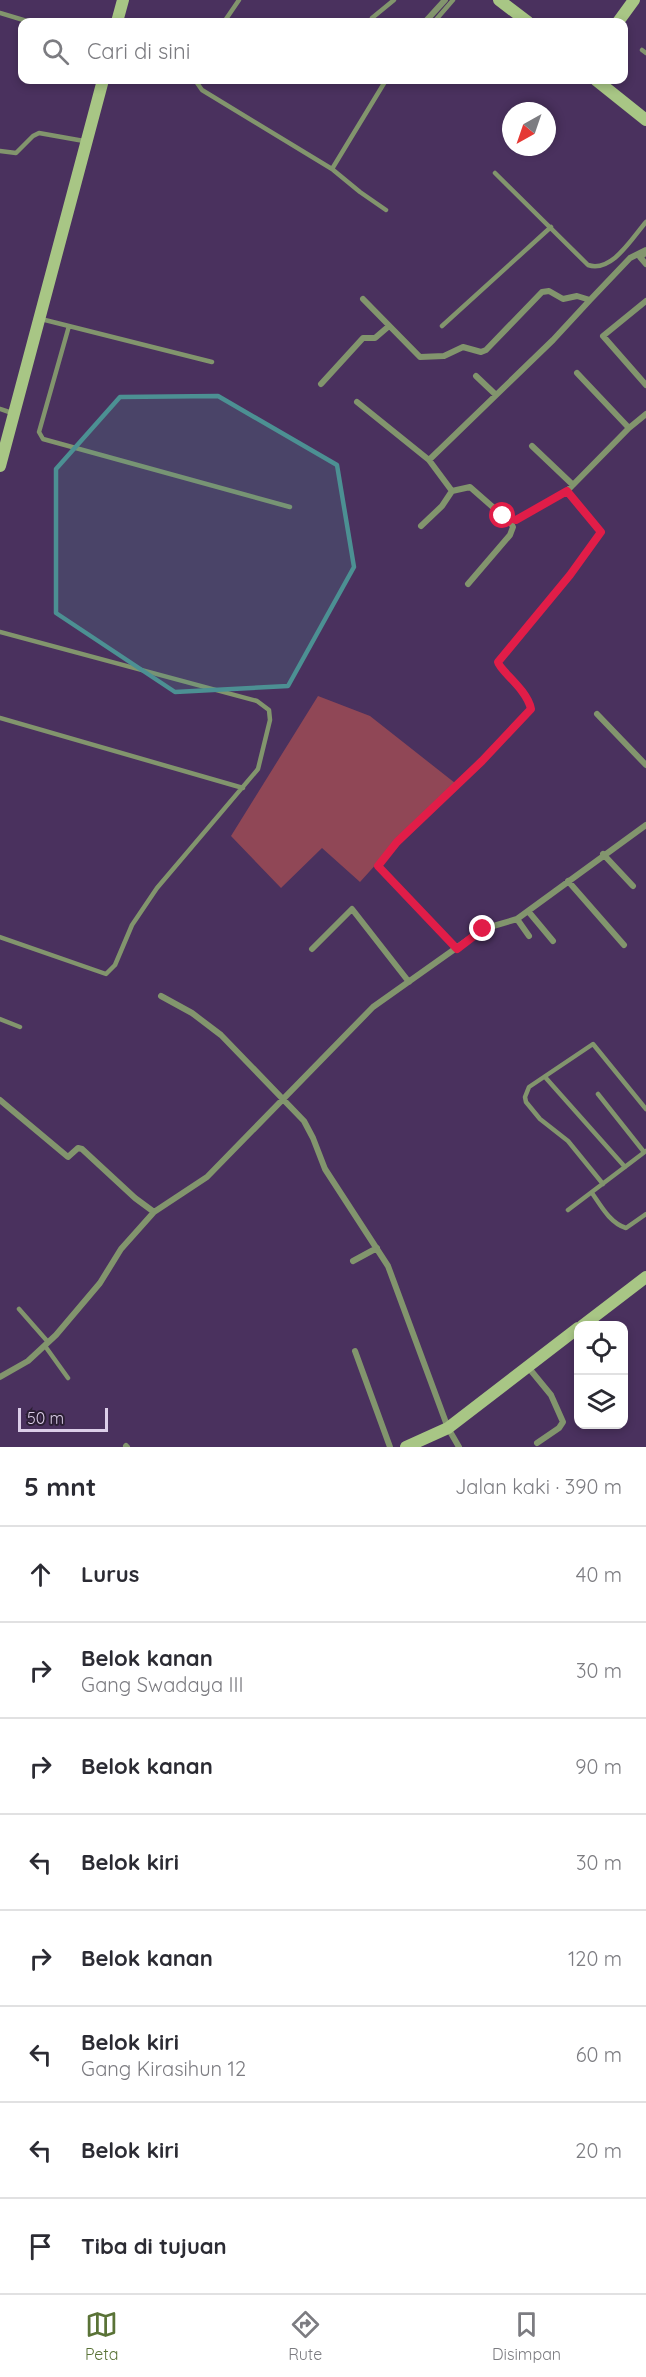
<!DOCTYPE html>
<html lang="id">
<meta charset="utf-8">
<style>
body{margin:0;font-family:Quicksand,sans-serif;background:#f2f2f3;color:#2b2b33}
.controls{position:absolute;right:18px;bottom:18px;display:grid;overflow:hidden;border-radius:12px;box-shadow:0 3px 9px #0003}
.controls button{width:54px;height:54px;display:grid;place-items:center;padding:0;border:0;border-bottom:2px solid #e1e1e2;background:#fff;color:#2b2b33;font:30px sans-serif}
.compass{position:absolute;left:502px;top:102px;width:54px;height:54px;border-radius:50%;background:#fff;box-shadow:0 3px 9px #0003;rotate:220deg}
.scale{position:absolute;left:18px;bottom:15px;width:90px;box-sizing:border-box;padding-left:6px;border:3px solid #dccee9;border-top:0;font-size:16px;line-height:21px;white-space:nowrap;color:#dccee9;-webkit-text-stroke:4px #2b1f34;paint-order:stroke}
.stop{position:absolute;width:18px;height:18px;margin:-14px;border:4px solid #e11d48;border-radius:50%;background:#fff}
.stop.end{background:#e11d48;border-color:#fff;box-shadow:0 2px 6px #0008}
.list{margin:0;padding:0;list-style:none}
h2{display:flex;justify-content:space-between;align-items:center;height:78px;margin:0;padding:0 24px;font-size:26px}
h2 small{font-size:20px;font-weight:400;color:#7c7c81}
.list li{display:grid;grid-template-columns:39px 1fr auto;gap:18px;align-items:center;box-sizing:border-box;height:96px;padding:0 24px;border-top:2px solid #e1e1e2}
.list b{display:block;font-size:22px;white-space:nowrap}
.list p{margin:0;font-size:20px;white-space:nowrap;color:#7c7c81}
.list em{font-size:20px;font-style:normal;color:#7c7c81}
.icon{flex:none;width:33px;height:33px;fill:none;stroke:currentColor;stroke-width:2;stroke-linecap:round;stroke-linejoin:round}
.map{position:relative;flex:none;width:646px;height:1447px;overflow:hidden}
.search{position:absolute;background:#fff;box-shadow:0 3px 9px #0003;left:18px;right:18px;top:18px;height:66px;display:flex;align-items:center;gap:15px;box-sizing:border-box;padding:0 21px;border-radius:12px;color:#7c7c81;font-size:22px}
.sheet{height:846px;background:#fff}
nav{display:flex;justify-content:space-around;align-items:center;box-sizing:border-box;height:84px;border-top:2px solid #e1e1e2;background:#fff;font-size:16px;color:#7c7c81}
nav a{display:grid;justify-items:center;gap:3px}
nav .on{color:#5a7337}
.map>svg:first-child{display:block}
</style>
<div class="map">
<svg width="646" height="1447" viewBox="0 0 646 1447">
<rect width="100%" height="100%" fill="#4a315e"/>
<path fill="#904756" d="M318,696L370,716L455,783L397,841L360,882L322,848L281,888L231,836Z"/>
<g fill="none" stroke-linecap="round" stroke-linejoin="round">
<path stroke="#82956d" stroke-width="4.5" d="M0,13L30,22
M372,18L394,0
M224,22L239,0
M434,22L453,0
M642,50L646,53
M195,80L202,90L332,169L360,192L386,210
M0,151L16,153L33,136L39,133L84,141
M332,169L386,80
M495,173L588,265C612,273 632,238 646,222
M41,319L212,362
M69,326L39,432L43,439L290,507
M442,326L551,227
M0,409L12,413
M0,632L257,701L269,710L270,720L258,769L157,888L132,925L115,965L106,974L0,937
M0,718L243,788
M0,1019L20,1027
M545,1077L625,1167
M598,1094L644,1152
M603,1184L568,1141L540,1119L526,1102L525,1097L529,1087L593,1044L646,1109
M592,1193C601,1206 610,1223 626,1228L646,1214
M568,1210L646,1151
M19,1309L48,1342
M45,1346L68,1378"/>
<path stroke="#82956d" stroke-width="6" d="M425,22L445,0
M644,254L640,257L646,264
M363,299L420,357L444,356L463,347L481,352L486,350L542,292L549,291L563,299L577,296L590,300L630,258L646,250
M646,301L603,336L646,385
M476,376L496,395
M321,384L363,338H375L389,326
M357,402L429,460L452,491L470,487L503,516L516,520L567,491L629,428L577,373
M629,428L646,414
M532,446L573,485
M429,460L553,340L590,300
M421,526L442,506L452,491
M468,584L510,535L513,527L509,519
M597,714L646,765
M603,854L633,886
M568,881L624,945
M528,911L553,941
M517,919L529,936
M312,949L352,909L409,982
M457,949L378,866L397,842L482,761L531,709C527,689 499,670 498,662L570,575L601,532L567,491
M161,996L192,1013L221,1035L304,1121L313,1138L325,1169L388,1266L448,1428L459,1447
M0,1100L68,1157L78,1148L82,1149L135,1198L154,1212
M353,1261L377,1248
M355,1351L390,1447
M528,1367L551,1395L563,1422L559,1428L537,1443
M0,1377L28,1361L56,1335L100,1283L121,1249L154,1212L207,1177L373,1007L483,929L517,919L646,825
M126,1446L127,1447"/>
<path stroke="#a8c685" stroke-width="12" d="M499,0L528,22
M117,22L123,0
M618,22L634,0
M596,80L646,120
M0,466L103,80
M582,1326L646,1277
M406,1447L448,1428L578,1328"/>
</g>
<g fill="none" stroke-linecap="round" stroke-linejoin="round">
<path stroke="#e11d48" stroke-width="8" d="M483,929L457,949L378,866L397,842L482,761L531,709C527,689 499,670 498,662L570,575L601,532L567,491L516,520L503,516"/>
</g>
<path fill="#4c9093" fill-opacity="0.2" stroke="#4c9093" stroke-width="4.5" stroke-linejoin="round" d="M218,396L337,465L354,567L288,686L175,692L56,613V469L120,397Z"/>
</svg>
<div class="controls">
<button><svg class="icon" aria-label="locate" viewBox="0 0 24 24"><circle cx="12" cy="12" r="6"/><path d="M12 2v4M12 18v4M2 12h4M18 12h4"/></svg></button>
<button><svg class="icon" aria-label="layers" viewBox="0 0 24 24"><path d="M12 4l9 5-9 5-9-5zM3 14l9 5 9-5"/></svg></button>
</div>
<svg class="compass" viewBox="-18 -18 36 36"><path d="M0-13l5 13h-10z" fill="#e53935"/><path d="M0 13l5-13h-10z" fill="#7c7c81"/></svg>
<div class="scale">50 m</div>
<div class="stop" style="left:503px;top:516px"></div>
<div class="stop end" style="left:483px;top:929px"></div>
<div class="search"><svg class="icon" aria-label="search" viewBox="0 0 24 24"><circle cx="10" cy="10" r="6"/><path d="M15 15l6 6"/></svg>Cari di sini</div>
</div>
<section class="sheet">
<h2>5 mnt<small>Jalan kaki · 390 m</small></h2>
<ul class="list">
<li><svg class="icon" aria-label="ahead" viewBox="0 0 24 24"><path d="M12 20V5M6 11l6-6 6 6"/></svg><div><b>Lurus</b></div><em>40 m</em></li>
<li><svg class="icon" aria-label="right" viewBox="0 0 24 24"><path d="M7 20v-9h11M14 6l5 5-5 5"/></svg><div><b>Belok kanan</b><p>Gang Swadaya III</p></div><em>30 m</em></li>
<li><svg class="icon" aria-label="right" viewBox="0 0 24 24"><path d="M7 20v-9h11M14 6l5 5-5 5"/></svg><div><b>Belok kanan</b></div><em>90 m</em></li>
<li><svg class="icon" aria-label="left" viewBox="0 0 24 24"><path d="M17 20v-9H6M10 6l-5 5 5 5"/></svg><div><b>Belok kiri</b></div><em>30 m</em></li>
<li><svg class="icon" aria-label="right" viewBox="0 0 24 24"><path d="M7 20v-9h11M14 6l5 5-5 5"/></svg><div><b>Belok kanan</b></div><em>120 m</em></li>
<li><svg class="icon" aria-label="left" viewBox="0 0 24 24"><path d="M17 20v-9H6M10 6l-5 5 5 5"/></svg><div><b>Belok kiri</b><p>Gang Kirasihun 12</p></div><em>60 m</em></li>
<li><svg class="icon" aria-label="left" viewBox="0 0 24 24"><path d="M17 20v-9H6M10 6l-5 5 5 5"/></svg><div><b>Belok kiri</b></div><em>20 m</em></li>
<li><svg class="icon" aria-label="arrive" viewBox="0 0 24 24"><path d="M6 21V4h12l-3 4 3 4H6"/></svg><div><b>Tiba di tujuan</b></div></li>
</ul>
</section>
<nav>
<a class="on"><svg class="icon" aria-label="map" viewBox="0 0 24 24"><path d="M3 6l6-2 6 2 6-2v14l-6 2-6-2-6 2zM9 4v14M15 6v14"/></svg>Peta</a>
<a><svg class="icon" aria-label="directions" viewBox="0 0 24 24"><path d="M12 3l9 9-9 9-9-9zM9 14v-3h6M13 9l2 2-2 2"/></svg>Rute</a>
<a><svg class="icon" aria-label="saved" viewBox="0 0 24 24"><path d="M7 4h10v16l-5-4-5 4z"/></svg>Disimpan</a>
</nav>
